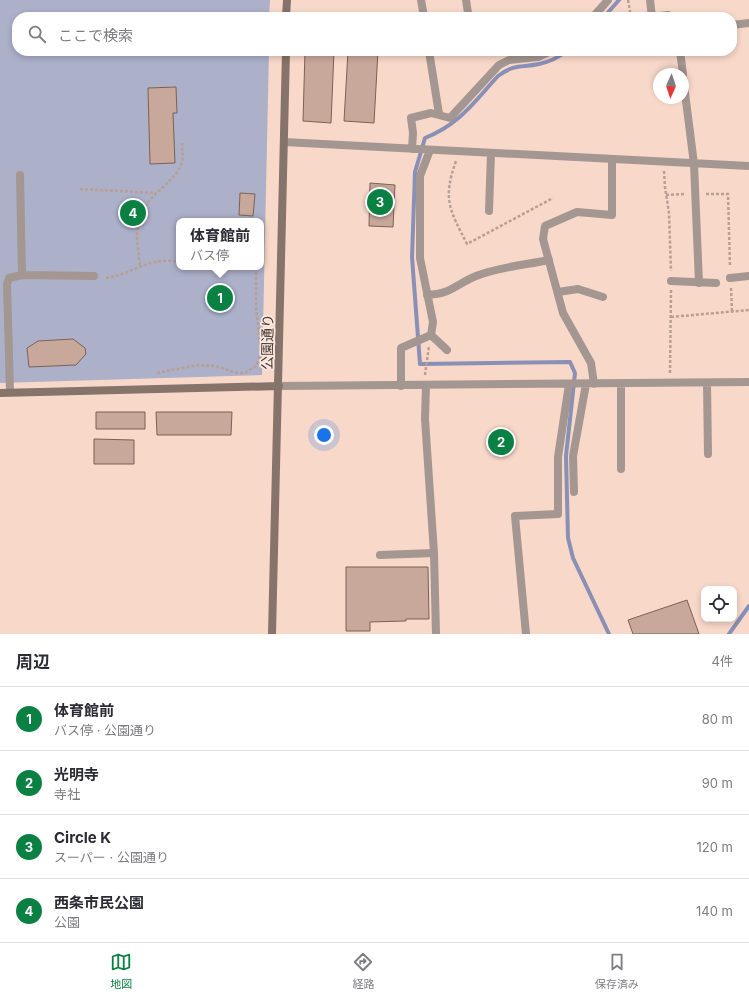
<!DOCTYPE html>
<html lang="ja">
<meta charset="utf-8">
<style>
body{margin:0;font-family:Inter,"Noto Sans JP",sans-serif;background:#f2f2f3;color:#2b2b33}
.controls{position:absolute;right:12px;bottom:12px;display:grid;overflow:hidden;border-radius:8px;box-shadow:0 2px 6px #0003}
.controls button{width:36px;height:36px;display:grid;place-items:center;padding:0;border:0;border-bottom:1px solid #e1e1e2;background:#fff;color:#2b2b33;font:20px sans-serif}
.compass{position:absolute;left:653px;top:68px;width:36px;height:36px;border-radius:50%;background:#fff;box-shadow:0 2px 6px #0003;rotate:183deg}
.you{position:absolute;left:324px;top:435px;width:14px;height:14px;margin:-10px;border:3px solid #fff;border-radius:50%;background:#1a73e8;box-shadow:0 0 0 6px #1a73e833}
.badge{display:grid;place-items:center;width:26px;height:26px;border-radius:50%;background:#0b8043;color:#fff;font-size:13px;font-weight:700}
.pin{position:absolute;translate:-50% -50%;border:2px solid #fff;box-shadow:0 1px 4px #0006}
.popup{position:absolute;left:176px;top:218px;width:88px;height:52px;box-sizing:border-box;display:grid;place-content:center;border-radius:8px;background:#fff;filter:drop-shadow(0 1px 3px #0005);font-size:13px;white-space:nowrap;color:#7c7c81}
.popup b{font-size:15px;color:#2b2b33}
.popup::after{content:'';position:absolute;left:50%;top:100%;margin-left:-8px;border:8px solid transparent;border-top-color:#fff}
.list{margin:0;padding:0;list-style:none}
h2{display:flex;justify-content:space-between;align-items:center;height:52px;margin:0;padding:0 16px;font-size:17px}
h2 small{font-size:13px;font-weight:400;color:#7c7c81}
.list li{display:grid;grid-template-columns:26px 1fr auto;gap:12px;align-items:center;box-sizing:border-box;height:64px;padding:0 16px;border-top:1px solid #e1e1e2}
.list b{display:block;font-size:15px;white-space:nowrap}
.list p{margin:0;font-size:13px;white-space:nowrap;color:#7c7c81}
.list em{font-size:13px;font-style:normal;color:#7c7c81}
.icon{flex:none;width:22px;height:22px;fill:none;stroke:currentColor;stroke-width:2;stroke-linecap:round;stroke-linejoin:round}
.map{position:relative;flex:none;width:749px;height:634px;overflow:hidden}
.search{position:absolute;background:#fff;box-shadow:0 2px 6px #0003;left:12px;right:12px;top:12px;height:44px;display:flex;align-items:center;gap:10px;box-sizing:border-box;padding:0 14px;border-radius:16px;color:#7c7c81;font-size:15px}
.sheet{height:308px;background:#fff}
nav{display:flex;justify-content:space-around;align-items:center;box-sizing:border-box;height:56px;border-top:1px solid #e1e1e2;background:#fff;font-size:11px;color:#7c7c81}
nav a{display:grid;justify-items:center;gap:2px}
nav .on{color:#0b8043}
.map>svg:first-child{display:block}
</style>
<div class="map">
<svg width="749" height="634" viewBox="0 0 749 634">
<rect width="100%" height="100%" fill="#f8d8c9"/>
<path fill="#acb0c9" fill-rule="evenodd" d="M0,0H270L269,17H17V51H269L262,375L0,383ZM179,221H261V267H179Z"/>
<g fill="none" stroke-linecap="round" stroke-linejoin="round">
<path stroke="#898fb5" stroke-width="4" d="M604,17L619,0
M567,51C559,57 549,62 539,64C521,68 516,63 498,76C474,102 460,124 425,138L415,172L412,257L420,364L570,362L575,373L566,456L568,538L573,558L609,634
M729,634L749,606"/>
</g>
<path fill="#c7a89a" stroke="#7d6155" d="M305,51H334L331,123L303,121Z
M348,51H378L374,123L344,121Z
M176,87L177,113H173L175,163L150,164L148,88Z
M370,183L395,185L393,227L369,226Z
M240,193L255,194L253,216L239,215Z
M73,339L85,348L86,354L76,365L29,367L27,348L38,341Z
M96,412H145V429H96Z
M156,412H232L231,435H157Z
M94,439L134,440V464H94Z
M346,567H428L429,619H406V621L370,622V631H346Z
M687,600L699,634H633L628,620Z"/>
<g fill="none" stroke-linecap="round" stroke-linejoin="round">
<path stroke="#b89f94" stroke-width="2.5" stroke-dasharray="3 2" stroke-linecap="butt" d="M628,0L631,17
M456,161C442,200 450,210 467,244L553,198
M664,171L665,187L669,213L671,271
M80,189L156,193
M706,194H728L730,267
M666,195L685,194
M140,265C138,248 134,229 141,213C150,194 174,182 181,165C184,159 182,150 182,143
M200,267H208
M106,278C134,274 148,256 179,262
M731,288L732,312
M671,317L749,310
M157,373L198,365L215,366L237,373H245L256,366L261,355L256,307V267
M670,373L671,290
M425,375L429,346"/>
<path stroke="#a49690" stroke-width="8" d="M22,275L94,276
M10,392L7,284L9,278L22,275L20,175"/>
<path stroke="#a49690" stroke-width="8" d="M421,0L424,17
M466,0L468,13
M650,0L652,17L668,15
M593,17L608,0
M732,25L749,23
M429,51L439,114
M680,51L683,74
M636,52L641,51
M683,77L694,164L699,283
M284,142L749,166
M412,149L413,133L411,118L431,113L450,118L499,65L509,60L538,57L551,51
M489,211L491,153
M730,278L749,276
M671,281L716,283
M558,292L578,289L603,297
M427,295C452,294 456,284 476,276C499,267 525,265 549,260
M431,335L447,350
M707,383L708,454
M594,384L591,363L563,313L543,239L545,226L577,212L612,215V160
M426,385L425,419L434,553L436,634
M279,386L749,382
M401,386V348L431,335L433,322L420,258V176L430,150
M621,469V384
M574,492L573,456L586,384
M380,555L434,553
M526,634L515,516L558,514V457L569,384"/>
<path stroke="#86736a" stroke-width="8" d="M286,17L287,0
M0,393L279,386
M272,634L286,51"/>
</g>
<g text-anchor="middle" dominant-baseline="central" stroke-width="3.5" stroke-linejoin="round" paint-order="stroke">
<g font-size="14" fill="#453933" stroke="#fce8df">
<text transform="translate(267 342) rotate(-89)">公園通り</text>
</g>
</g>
</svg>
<div class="controls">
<button><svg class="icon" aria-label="locate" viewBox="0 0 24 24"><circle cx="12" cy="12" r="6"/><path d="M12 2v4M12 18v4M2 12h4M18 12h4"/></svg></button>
</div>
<svg class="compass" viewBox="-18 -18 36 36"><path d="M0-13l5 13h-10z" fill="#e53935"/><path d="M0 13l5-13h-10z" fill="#7c7c81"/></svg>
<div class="you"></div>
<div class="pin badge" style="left:220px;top:298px">1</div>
<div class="popup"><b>体育館前</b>バス停</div>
<div class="pin badge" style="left:501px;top:442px">2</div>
<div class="pin badge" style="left:380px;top:202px">3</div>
<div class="pin badge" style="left:133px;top:213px">4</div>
<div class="search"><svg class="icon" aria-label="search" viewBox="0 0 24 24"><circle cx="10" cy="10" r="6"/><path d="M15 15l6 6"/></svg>ここで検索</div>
</div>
<section class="sheet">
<h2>周辺<small>4件</small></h2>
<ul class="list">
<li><span class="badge">1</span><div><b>体育館前</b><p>バス停 · 公園通り</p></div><em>80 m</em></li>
<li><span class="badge">2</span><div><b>光明寺</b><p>寺社</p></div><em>90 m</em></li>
<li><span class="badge">3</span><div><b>Circle K</b><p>スーパー · 公園通り</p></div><em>120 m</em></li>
<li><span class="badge">4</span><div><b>西条市民公園</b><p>公園</p></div><em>140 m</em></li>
</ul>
</section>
<nav>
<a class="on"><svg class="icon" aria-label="map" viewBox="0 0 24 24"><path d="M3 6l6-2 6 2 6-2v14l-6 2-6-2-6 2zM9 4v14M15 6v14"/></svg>地図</a>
<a><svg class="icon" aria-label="directions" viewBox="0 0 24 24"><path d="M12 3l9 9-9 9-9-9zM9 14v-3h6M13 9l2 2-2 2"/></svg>経路</a>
<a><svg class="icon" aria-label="saved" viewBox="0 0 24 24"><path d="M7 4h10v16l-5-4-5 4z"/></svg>保存済み</a>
</nav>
